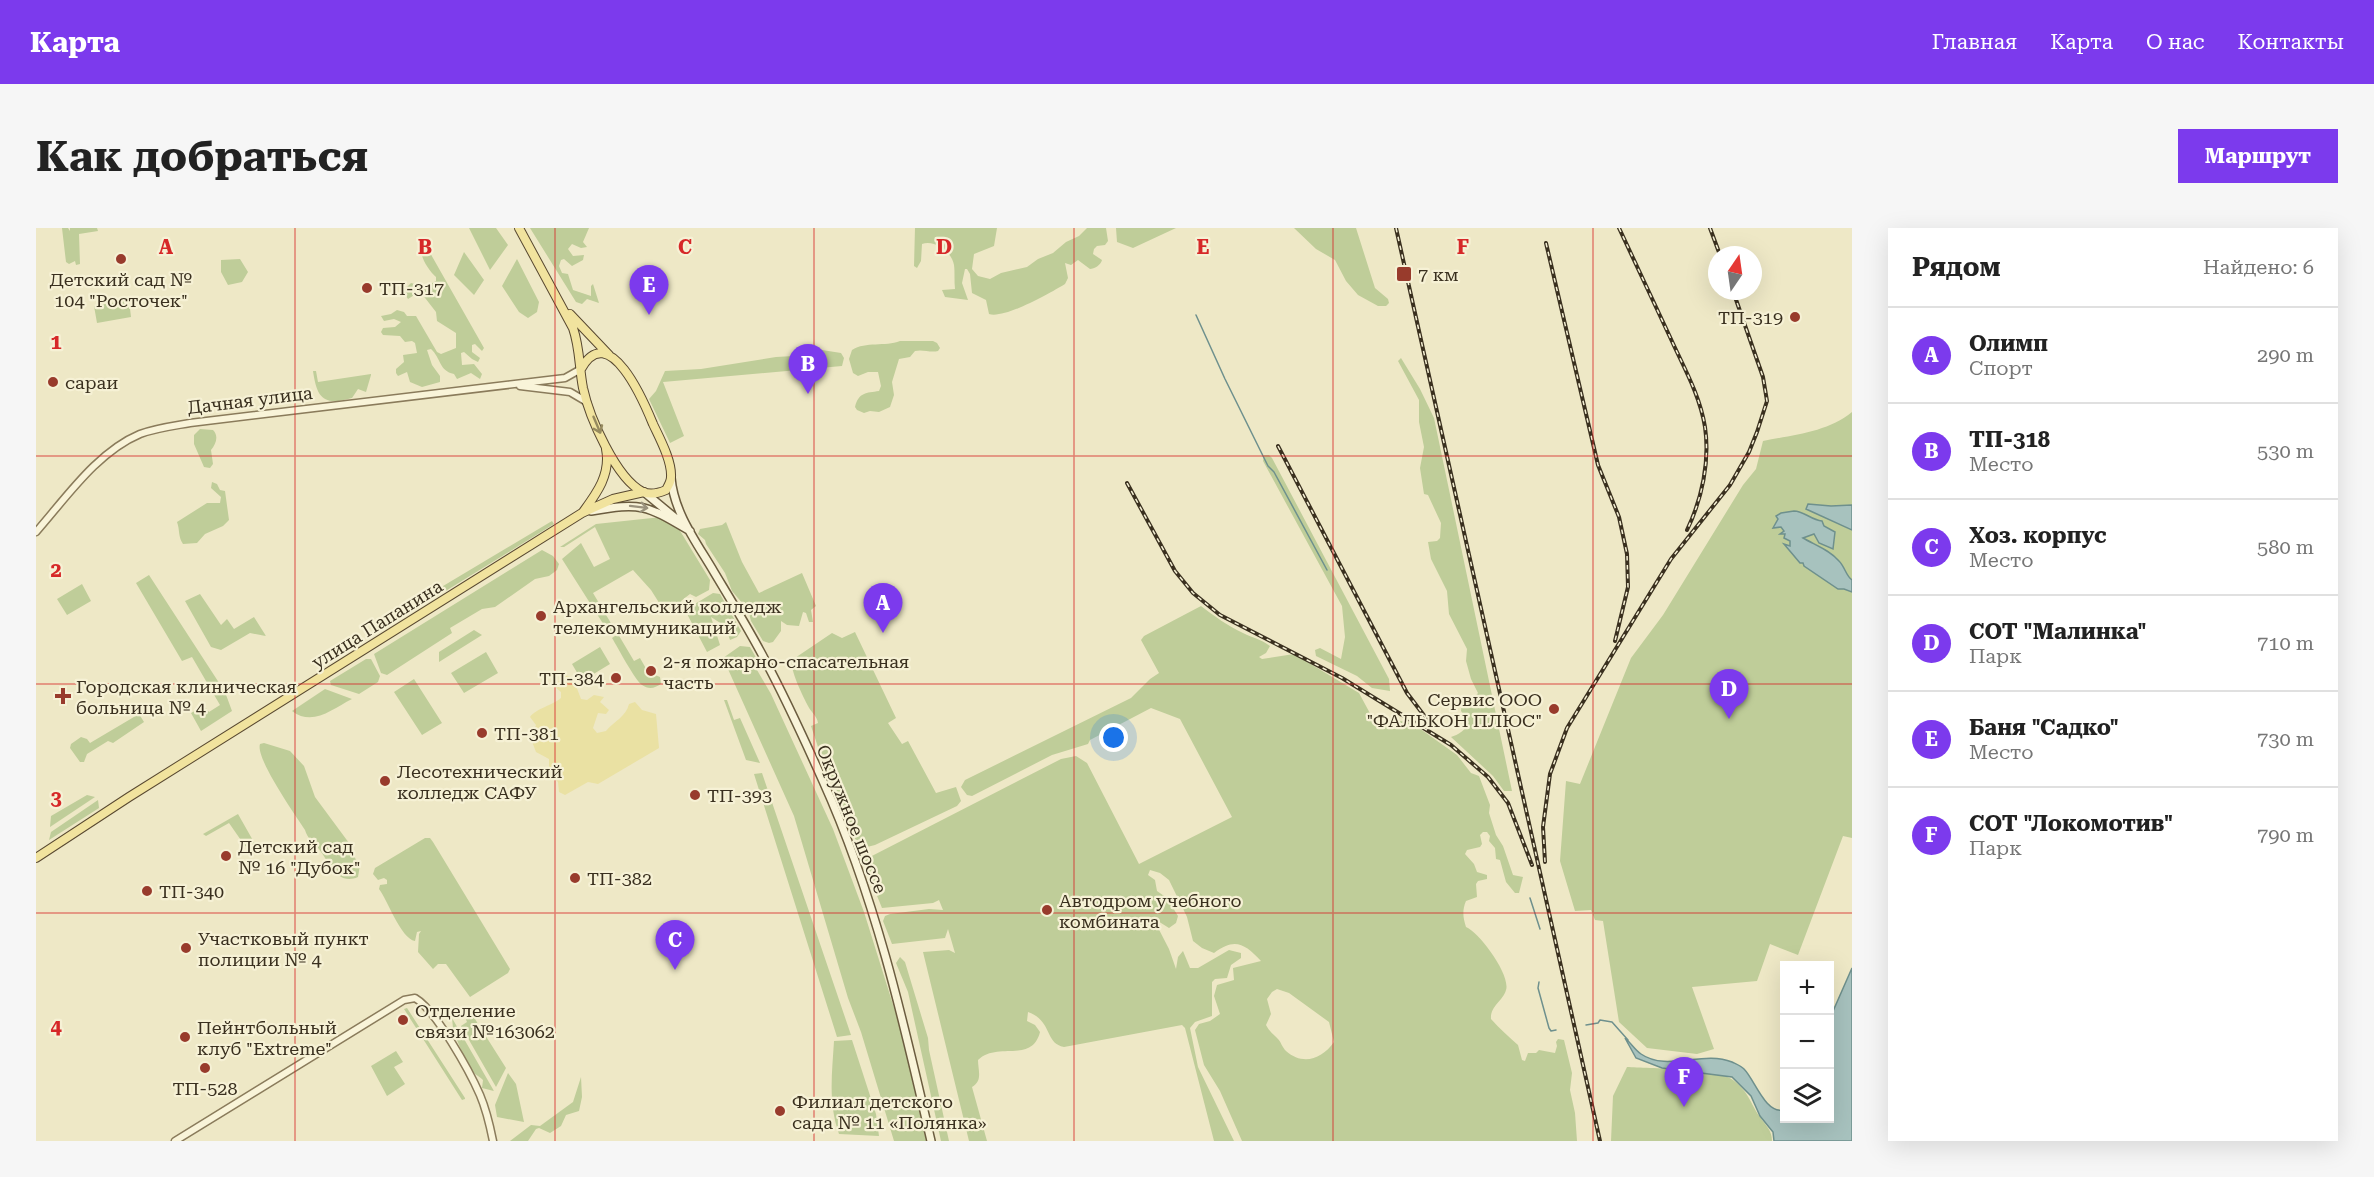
<!DOCTYPE html>
<html lang="ru">
<meta charset="utf-8">
<style>
body{margin:0;font-family:"Roboto Serif",serif;background:#f6f6f6;color:#222}
.controls{position:absolute;right:18px;bottom:18px;display:grid;overflow:hidden;border-radius:0px;box-shadow:0 6px 24px #0002}
.controls button{width:54px;height:54px;display:grid;place-items:center;padding:0;border:0;border-bottom:2px solid #e0e0e0;background:#fff;color:#222;font:30px sans-serif}
.compass{position:absolute;left:1672px;top:18px;width:54px;height:54px;border-radius:50%;background:#fff;box-shadow:0 6px 24px #0002;rotate:13deg}
.you{position:absolute;left:1078px;top:510px;width:21px;height:21px;margin:-15px;border:4px solid #fff;border-radius:50%;background:#1a73e8;box-shadow:0 0 0 9px #1a73e833}
.badge{display:grid;place-items:center;width:39px;height:39px;border-radius:50%;background:#7c3aed;color:#fff;font-size:20px;font-weight:700}
.pin{position:absolute;translate:-50% -50px;filter:drop-shadow(0 2px 3px #0008)}
.pin::after{content:'';position:absolute;top:32px;width:21px;height:18px;background:inherit;clip-path:polygon(0 0,100% 0,50% 100%)}
.list{margin:0;padding:0;list-style:none}
h2{display:flex;justify-content:space-between;align-items:center;height:78px;margin:0;padding:0 24px;font-size:26px}
h2 small{font-size:20px;font-weight:400;color:#767676}
.list li{display:grid;grid-template-columns:39px 1fr auto;gap:18px;align-items:center;box-sizing:border-box;height:96px;padding:0 24px;border-top:2px solid #e0e0e0}
.list b{display:block;font-size:22px;white-space:nowrap}
.list p{margin:0;font-size:20px;white-space:nowrap;color:#767676}
.list em{font-size:20px;font-style:normal;color:#767676}
.icon{flex:none;width:33px;height:33px;fill:none;stroke:currentColor;stroke-width:2;stroke-linecap:round;stroke-linejoin:round}
.map{position:relative;flex:none;width:1816px;height:913px;overflow:hidden;border-radius:0px}
header{display:flex;align-items:center;gap:36px;box-sizing:border-box;height:84px;padding:0 30px;background:#7c3aed;color:#fff}
header strong{font-size:28px}
nav{display:flex;gap:33px;margin-inline-start:auto;font-size:21px}
.intro{display:flex;align-items:center;justify-content:space-between;box-sizing:border-box;height:144px;padding:0 36px}
h1{margin:0;font-size:42px}
.button{padding:15px 27px;border-radius:0px;background:#7c3aed;color:#fff;font-size:21px;font-weight:700}
main{display:flex;gap:36px;padding:0 36px}
aside{flex:1;background:#fff;border-radius:0px;box-shadow:0 6px 24px #0002}
.map>svg:first-child{display:block}
</style>
<header>
<strong>Карта</strong>
<nav><a>Главная</a><a>Карта</a><a>О нас</a><a>Контакты</a></nav>
</header>
<div class="intro"><h1>Как добраться</h1><a class="button">Маршрут</a></div>
<main>
<div class="map">
<svg width="1816" height="913" viewBox="0 0 1816 913">
<rect width="100%" height="100%" fill="#eee8c6"/>
<path fill="#bfcd99" fill-rule="evenodd" d="M26,0H32L34,3V0H61L62,3L43,6L44,36L40,37L39,33L33,36L30,34Z
M433,0H460L472,17L454,42Z
M494,0H553L547,14L551,19L545,20L536,16L532,21L537,28L548,27L547,32L536,38L528,31L525,32L523,38L526,45L532,46L537,62L555,68V58L557,56L563,75L551,71L546,76L540,74Z
M879,0H961L958,18L938,26L936,41L942,48L954,51L965,45L991,39L1002,31L1017,25L1030,14L1043,8L1051,0H1070L1072,13L1069,17L1061,18L1058,21L1057,26L1066,32C1065,37 1058,41 1054,41L1042,32L1035,37L1029,35L1032,50L1029,56C1014,65 969,91 953,86L950,72L936,65L934,46L931,41H929L926,55L932,72L909,69L906,62L919,61C918,53 919,44 918,37C916,24 898,11 886,16L885,33L881,40L878,38Z
M1080,0H1140L1097,20L1081,14Z
M1258,0H1320L1339,60L1352,71L1353,75L1350,78H1342L1322,67L1310,53L1299,32L1280,21Z
M385,18L393,23L448,120L446,123L439,116L436,117V124L444,130L442,134L436,131L428,124L425,125L426,137L438,136L446,146L444,151L435,145L421,151L418,146C403,143 405,130 395,121L391,122L396,137L404,148V154L386,159L374,154L371,144L362,148L360,145V141L368,134L367,127L381,125L379,115L376,113L369,114L364,108L347,107L345,104L347,100L359,99L365,94L358,91L348,93L345,88L355,86L361,82L368,84L371,88H380L401,124L405,126L420,120V105L401,93L400,84L386,66L383,64L372,71L369,66L370,60L375,55L379,56L385,61L400,53V49C393,43 383,28 385,18Z
M428,24L448,52L438,67L418,47Z
M204,31L212,44L206,54L192,57L185,44V32Z
M481,31L503,74L501,84L492,90L483,84L466,58Z
M93,72L95,89L61,95L58,78Z
M864,113H897L901,115L904,120L902,123C894,125 887,121 879,123L874,129L863,131L856,154L858,167L854,179L843,184L834,183L828,185L821,182L819,179C823,164 830,165 843,163L845,158L842,144H832L822,148L817,145L813,131L816,122C830,113 849,119 864,113Z
M786,122L805,125L808,130L806,138L627,154L648,208L634,215L613,171L620,163L629,143L665,141L740,129L775,127Z
M1365,130L1384,161L1398,190L1476,563H1468L1457,548L1415,509C1422,507 1430,502 1433,494L1425,483L1426,475L1437,471L1442,465L1435,451L1430,433L1431,421L1413,386L1411,363L1395,331L1392,314L1401,313L1404,310L1405,295L1392,267L1388,266L1384,240L1388,219L1383,194V172L1362,133Z
M277,143H280L282,154L335,146V147L330,164L322,161L316,170C288,178 281,171 277,143Z
M1816,184V610L1807,608L1762,727L1734,716L1721,753L1656,759L1678,821L1661,826L1611,820L1583,794L1567,693L1559,692L1555,682L1539,683L1524,633L1530,553L1544,556L1595,430L1627,387L1707,257L1720,241L1727,213C1757,207 1792,204 1816,184Z
M164,201L177,202C183,208 180,216 175,222L177,236L174,240L168,239L158,216V207Z
M1228,227H1233L1236,230L1353,451L1354,463L1336,460L1321,448L1280,428L1279,422L1284,420L1305,431L1309,409L1306,378L1227,233Z
M176,254L181,256L184,262L189,263L193,292L187,298L169,306L161,315L147,316C142,309 144,302 141,294L171,275H184L185,269L175,260Z
M635,288L674,352L673,362L660,369L654,366L645,373L647,378L644,379L640,374L627,381L615,362L597,342L557,365L579,402L573,405L526,331L545,315L558,339L574,331L559,299L528,319H524L560,296Z
M516,293L518,296L395,372L387,370Z
M690,294L706,334L723,365L766,345L780,378L775,382L777,394H773L770,385L767,384L763,398L751,397L745,393V403L737,414L733,415L727,413L715,393L712,382L696,363L689,345L670,316L669,312L662,306L664,301L686,297Z
M506,322L517,328L523,336L521,342L513,348L499,351L459,379L446,381L414,400L416,405L351,447L345,445L338,426Z
M113,347L189,464L196,483L165,503L155,485L168,478L173,484L184,477L156,429L146,433L100,355Z
M46,356L55,373L31,387L21,371Z
M677,365L684,366L705,403L701,409L694,412L689,398L675,389L684,417L671,424L649,382Z
M164,366L185,397L191,391L198,401L218,389L230,408L214,405L185,422L175,419L149,373Z
M1165,378C1178,388 1192,398 1207,405C1217,410 1225,411 1234,418L1230,425L1223,429L1226,431L1258,426L1323,465L1336,489L1343,493L1359,492L1376,495L1421,527L1435,545L1443,548L1454,577L1453,585L1460,607L1467,618L1477,647L1487,649L1483,665H1479L1470,654L1464,632L1460,631L1459,620L1453,613L1454,608L1451,604H1447L1444,607L1446,616L1444,619L1431,622L1429,626L1438,636L1441,644L1451,647V651L1442,653L1440,656L1441,669L1430,673C1426,682 1427,690 1430,699C1443,704 1475,747 1470,762C1467,773 1454,778 1455,791C1464,801 1473,809 1482,817L1486,832L1489,833L1492,825H1500L1503,822L1519,825L1521,818L1520,814L1522,811L1528,812L1536,845L1534,862L1539,885L1541,913H1206L1184,863L1168,837L1159,802L1163,796L1174,793L1184,786L1178,768L1181,757L1198,752L1197,740L1225,733C1209,716 1199,709 1178,725L1166,720L1157,713L1151,689L1133,652L1124,645L1114,642L1112,647L1119,652L1121,663L1131,670L1142,688L1140,695L1133,700L1117,690L1133,721L1140,741L1142,729L1147,723L1154,740H1162L1193,722L1205,725V730L1195,737L1191,750L1179,751L1176,754V788L1159,794L1154,800L1162,839L1198,913H1178L1149,800L1146,797L1028,819C1008,815 1017,793 992,784L991,793L999,797L1004,804C996,836 961,813 942,832C942,842 947,853 936,859L951,913H933L887,724L913,722L919,725L912,701L909,710L856,716L847,693L849,688L854,686L893,681L907,682L903,672L897,675L846,680L828,636L830,631L1025,531L1040,528L1051,535L1103,636L1196,589L1144,491L1115,480L1054,512L1052,516L1016,527L936,568L931,567L925,559L929,552L1095,470L1114,451L1123,445L1105,412L1108,408ZM1241,761L1253,765L1293,794L1298,814C1286,831 1267,838 1250,823C1246,819 1245,814 1242,811C1237,806 1233,803 1230,797L1235,786L1231,771L1236,764Z
M438,402L446,407L403,434V424Z
M819,404L860,490L852,495L866,516L872,513L900,565L920,559L925,573L921,578L839,617L827,620L820,613L783,522L775,498L782,495C781,488 775,484 772,478C767,468 754,443 756,432L796,405L806,410Z
M582,406L598,433L604,430L612,444L624,449L625,456C619,460 613,462 606,457C599,452 582,420 576,410Z
M704,418L714,419L722,433L721,442L735,466L797,601L828,684L864,799L890,913H858L825,804L812,770L758,588L687,430Z
M564,419L574,436L546,453L536,436Z
M450,424L462,445L428,465L415,445Z
M330,431H335L344,448L342,454L323,466L295,457L294,453Z
M378,451L406,495L386,507L358,464Z
M289,461L316,471C296,481 277,499 256,483Z
M688,472H691L698,492L704,490L724,535L710,532Z
M103,486L108,494L77,515L72,513L51,526L48,534H44L34,520L35,516L45,509L51,511L54,515Z
M228,515L254,523L268,538L279,569L313,615L314,623L324,637L322,649C301,658 293,634 283,621C278,615 271,610 269,602C260,588 219,530 224,516Z
M726,545L815,807L801,809L718,546Z
M51,567L59,569L14,599L15,588Z
M62,572L63,580L13,612L15,604Z
M202,586L219,616L213,619L209,618L193,595L170,608L167,606Z
M389,610H394L397,614L474,741L472,745L434,769L410,736H402L397,741L382,724L383,706L385,703L381,704L379,713C365,711 351,671 343,661L344,657L351,656V652L348,650L342,652L337,646L339,640Z
M864,729L869,734L892,810L893,822L913,913H905L872,764L860,735Z
M371,780L429,870V871L426,872L368,781Z
M432,780L470,840L460,859L425,798L431,794L427,784Z
M416,790L458,863L446,860L447,852C445,850 442,848 439,846C434,840 419,812 419,804L417,806L415,802L417,800Z
M816,812L840,886L843,908L803,906C792,875 796,846 798,813Z
M360,823L367,834L358,839L369,856L351,868L335,838Z
M1591,839C1611,840 1684,841 1697,852C1713,864 1714,875 1724,889C1730,898 1736,902 1736,913H1575L1577,868Z
M472,845L480,856L488,894L461,889L459,877Z
M545,849L546,869L543,883L530,887L525,898L514,905L503,900L500,901L492,913H474L495,897L504,898L537,874Z"/>
<path fill="#eae1a3" d="M527,446L537,450L545,471L551,472L558,467L568,469L564,474L573,482L570,486L562,485L557,500L561,505L570,503C578,493 590,489 593,476L599,474L606,482L620,486L623,520L562,556L552,554L529,567L523,564L522,554L513,544V531L500,524L495,511L500,497L494,489C499,481 517,477 525,470V464L518,458L525,451Z"/>
<path fill="#a7c2be" stroke="#6e908d" stroke-width="1.5" d="M1772,276L1795,278L1816,277V302L1770,281Z
M1758,283C1768,283 1775,292 1786,293L1788,298L1799,304L1797,321L1783,315L1778,306L1767,310C1779,317 1794,322 1803,333C1809,339 1810,348 1816,352V364L1808,361H1802L1768,338L1767,335H1764L1748,316L1754,318V313L1748,310L1749,306H1744L1748,303L1745,299L1737,300L1742,291L1740,288L1745,285Z
M1816,740V913H1738L1737,904L1724,888L1715,868L1696,849L1626,840L1600,830L1589,810C1595,815 1599,822 1605,826C1631,844 1667,822 1696,834C1700,836 1705,838 1708,841C1719,852 1729,886 1748,882V890H1794V790Z"/>
<g fill="none" stroke-linecap="round" stroke-linejoin="round">
<path stroke="#6e908d" stroke-width="1.5" d="M1160,87L1189,151L1232,238L1238,244L1291,342
M1494,670L1504,701
M1503,754L1502,760L1513,800L1515,803L1520,802
M1550,797L1562,795L1564,792L1576,794L1592,812"/>
<defs>
<path id="tertiary" d="M484,158L534,164L551,174
M0,304C30,270 61,224 104,206C120,200 137,198 154,195L529,150L545,141
M139,913L368,772L379,770C400,782 434,844 444,867C450,881 454,898 457,913"/>
<path id="secondary" d="M635,250C638,285 661,315 678,344C696,374 714,403 730,434C751,473 769,513 787,553C839,668 867,791 895,913
M608,264L643,293
M555,283C606,274 610,277 654,303"/>
<path id="primary" d="M483,0L537,100C544,120 543,139 547,160C553,188 580,251 607,264C614,267 623,265 630,262C632,258 635,254 635,249C636,233 624,211 617,196C608,174 573,91 545,141
M534,86L573,127
M547,284C561,265 575,246 570,221
M0,630L93,569L546,285L577,271L608,264"/>
</defs>
<use href="#tertiary" stroke="#8a7b5b" stroke-width="9"/>
<use href="#secondary" stroke="#6b5c3f" stroke-width="10"/>
<use href="#primary" stroke="#584830" stroke-width="10"/>
<use href="#tertiary" stroke="#f9f4d9" stroke-width="6"/>
<use href="#secondary" stroke="#f9f4d9" stroke-width="7"/>
<use href="#primary" stroke="#f1e39e" stroke-width="8"/>
<defs>
<path id="rail" d="M1360,0L1564,913
M1583,0C1600,36 1617,73 1634,109C1647,138 1664,167 1669,199C1674,233 1666,271 1651,302
M1674,0L1684,27
M1510,15L1562,237L1583,289L1591,326L1592,359L1579,413
M1242,218L1371,465L1396,498
M1091,255L1139,343L1157,365L1184,387L1306,450L1415,517L1452,549L1472,575L1496,637
M1509,634L1507,599L1514,546L1531,500L1635,331L1694,257L1713,224L1721,204L1731,173L1727,149L1697,63"/>
</defs>
<use href="#rail" stroke="#3a301f" stroke-width="4"/>
<use href="#rail" stroke="#f6f1d5" stroke-width="1.5" stroke-dasharray="4.5" stroke-linecap="butt"/>
</g>
<defs><path id="oneway-shaft" d="M-6 0H5M1.5-3L5.5 0L1.5 3" fill="none" stroke-width="1.6" stroke-linecap="round" stroke-linejoin="round" transform="scale(1.5)"/></defs>
<use stroke="#968a5e" href="#oneway-shaft" transform="translate(561 197) rotate(67)"/>
<use stroke="#9a927c" href="#oneway-shaft" transform="translate(603 279) rotate(7)"/>
<path fill="none" stroke="#d62828" stroke-width="1.5" stroke-opacity="0.55" d="M259,0V913M519,0V913M778,0V913M1038,0V913M1297,0V913M1557,0V913M0,228H1816M0,456H1816M0,685H1816"/>
<g fill="#983b2c" stroke="#f6f1d5" stroke-width="2">
<circle cx="85" cy="31" r="6"/>
<rect x="1360" y="38" width="16" height="16" rx="3"/>
<circle cx="331" cy="60" r="6"/>
<circle cx="1759" cy="89" r="6"/>
<circle cx="17" cy="154" r="6"/>
<circle cx="505" cy="388" r="6"/>
<circle cx="615" cy="443" r="6"/>
<circle cx="580" cy="450" r="6"/>
<path d="M24 459h6v6h6v6h-6v6h-6v-6h-6v-6h6z"/>
<circle cx="1518" cy="481" r="6"/>
<circle cx="446" cy="505" r="6"/>
<circle cx="349" cy="553" r="6"/>
<circle cx="659" cy="567" r="6"/>
<circle cx="190" cy="628" r="6"/>
<circle cx="539" cy="650" r="6"/>
<circle cx="111" cy="663" r="6"/>
<circle cx="1011" cy="682" r="6"/>
<circle cx="150" cy="720" r="6"/>
<circle cx="367" cy="792" r="6"/>
<circle cx="149" cy="809" r="6"/>
<circle cx="169" cy="840" r="6"/>
<circle cx="744" cy="883" r="6"/>
</g>
<g text-anchor="middle" dominant-baseline="central" stroke-width="4.5" stroke-linejoin="round" paint-order="stroke">
<g font-size="18" fill="#3a301f" stroke="#f6f1d5" text-anchor="start">
<text x="1382" y="46">7 км</text>
<text x="85" y="51" text-anchor="middle">Детский сад №<tspan x="85" dy="21">104 "Росточек"</tspan></text>
<text x="343" y="60">ТП-317</text>
<text x="1747" y="89" text-anchor="end">ТП-319</text>
<text x="29" y="154">сараи</text>
<text x="517" y="378">Архангельский колледж<tspan x="517" dy="21">телекоммуникаций</tspan></text>
<text x="627" y="433">2-я пожарно-спасательная<tspan x="627" dy="21">часть</tspan></text>
<text x="568" y="450" text-anchor="end">ТП-384</text>
<text x="40" y="458">Городская клиническая<tspan x="40" dy="21">больница № 4</tspan></text>
<text x="1506" y="471" text-anchor="end">Сервис ООО<tspan x="1506" dy="21">"ФАЛЬКОН ПЛЮС"</tspan></text>
<text x="458" y="505">ТП-381</text>
<text x="361" y="543">Лесотехнический<tspan x="361" dy="21">колледж САФУ</tspan></text>
<text x="671" y="567">ТП-393</text>
<text x="202" y="618">Детский сад<tspan x="202" dy="21">№ 16 "Дубок"</tspan></text>
<text x="551" y="650">ТП-382</text>
<text x="123" y="663">ТП-340</text>
<text x="1023" y="672">Автодром учебного<tspan x="1023" dy="21">комбината</tspan></text>
<text x="162" y="710">Участковый пункт<tspan x="162" dy="21">полиции № 4</tspan></text>
<text x="379" y="782">Отделение<tspan x="379" dy="21">связи №163062</tspan></text>
<text x="161" y="799">Пейнтбольный<tspan x="161" dy="21">клуб "Extreme"</tspan></text>
<text x="169" y="860" text-anchor="middle">ТП-528</text>
<text x="756" y="873">Филиал детского<tspan x="756" dy="21">сада № 11 «Полянка»</tspan></text>
</g>
<g font-size="18" fill="#3a301f" stroke="#f6f1d5">
<text transform="translate(214 172) rotate(-7)">Дачная улица</text>
<text transform="translate(341 396) rotate(-32)">улица Папанина</text>
<text transform="translate(816 591) rotate(68)">Окружное шоссе</text>
</g>
</g>
<g font-size="20" text-anchor="middle" font-weight="bold" fill="#d62828" stroke="#f6f1d5" stroke-width="4.5" stroke-linejoin="round" paint-order="stroke">
<text x="130" y="26">A</text>
<text x="389" y="26">B</text>
<text x="649" y="26">C</text>
<text x="908" y="26">D</text>
<text x="1167" y="26">E</text>
<text x="1427" y="26">F</text>
<text x="20" y="121">1</text>
<text x="20" y="349">2</text>
<text x="20" y="577">3</text>
<text x="20" y="806">4</text>
</g>
</svg>
<div class="controls">
<button>+</button>
<button>−</button>
<button><svg class="icon" aria-label="layers" viewBox="0 0 24 24"><path d="M12 4l9 5-9 5-9-5zM3 14l9 5 9-5"/></svg></button>
</div>
<svg class="compass" viewBox="-18 -18 36 36"><path d="M0-13l5 13h-10z" fill="#e53935"/><path d="M0 13l5-13h-10z" fill="#767676"/></svg>
<div class="you"></div>
<div class="pin badge" style="left:847px;top:405px">A</div>
<div class="pin badge" style="left:772px;top:166px">B</div>
<div class="pin badge" style="left:639px;top:742px">C</div>
<div class="pin badge" style="left:1693px;top:491px">D</div>
<div class="pin badge" style="left:613px;top:87px">E</div>
<div class="pin badge" style="left:1648px;top:879px">F</div>
</div>
<aside>
<h2>Рядом<small>Найдено: 6</small></h2>
<ul class="list">
<li><span class="badge">A</span><div><b>Олимп</b><p>Спорт</p></div><em>290 m</em></li>
<li><span class="badge">B</span><div><b>ТП-318</b><p>Место</p></div><em>530 m</em></li>
<li><span class="badge">C</span><div><b>Хоз. корпус</b><p>Место</p></div><em>580 m</em></li>
<li><span class="badge">D</span><div><b>СОТ &quot;Малинка&quot;</b><p>Парк</p></div><em>710 m</em></li>
<li><span class="badge">E</span><div><b>Баня &quot;Садко&quot;</b><p>Место</p></div><em>730 m</em></li>
<li><span class="badge">F</span><div><b>СОТ &quot;Локомотив&quot;</b><p>Парк</p></div><em>790 m</em></li>
</ul>
</aside>
</main>
